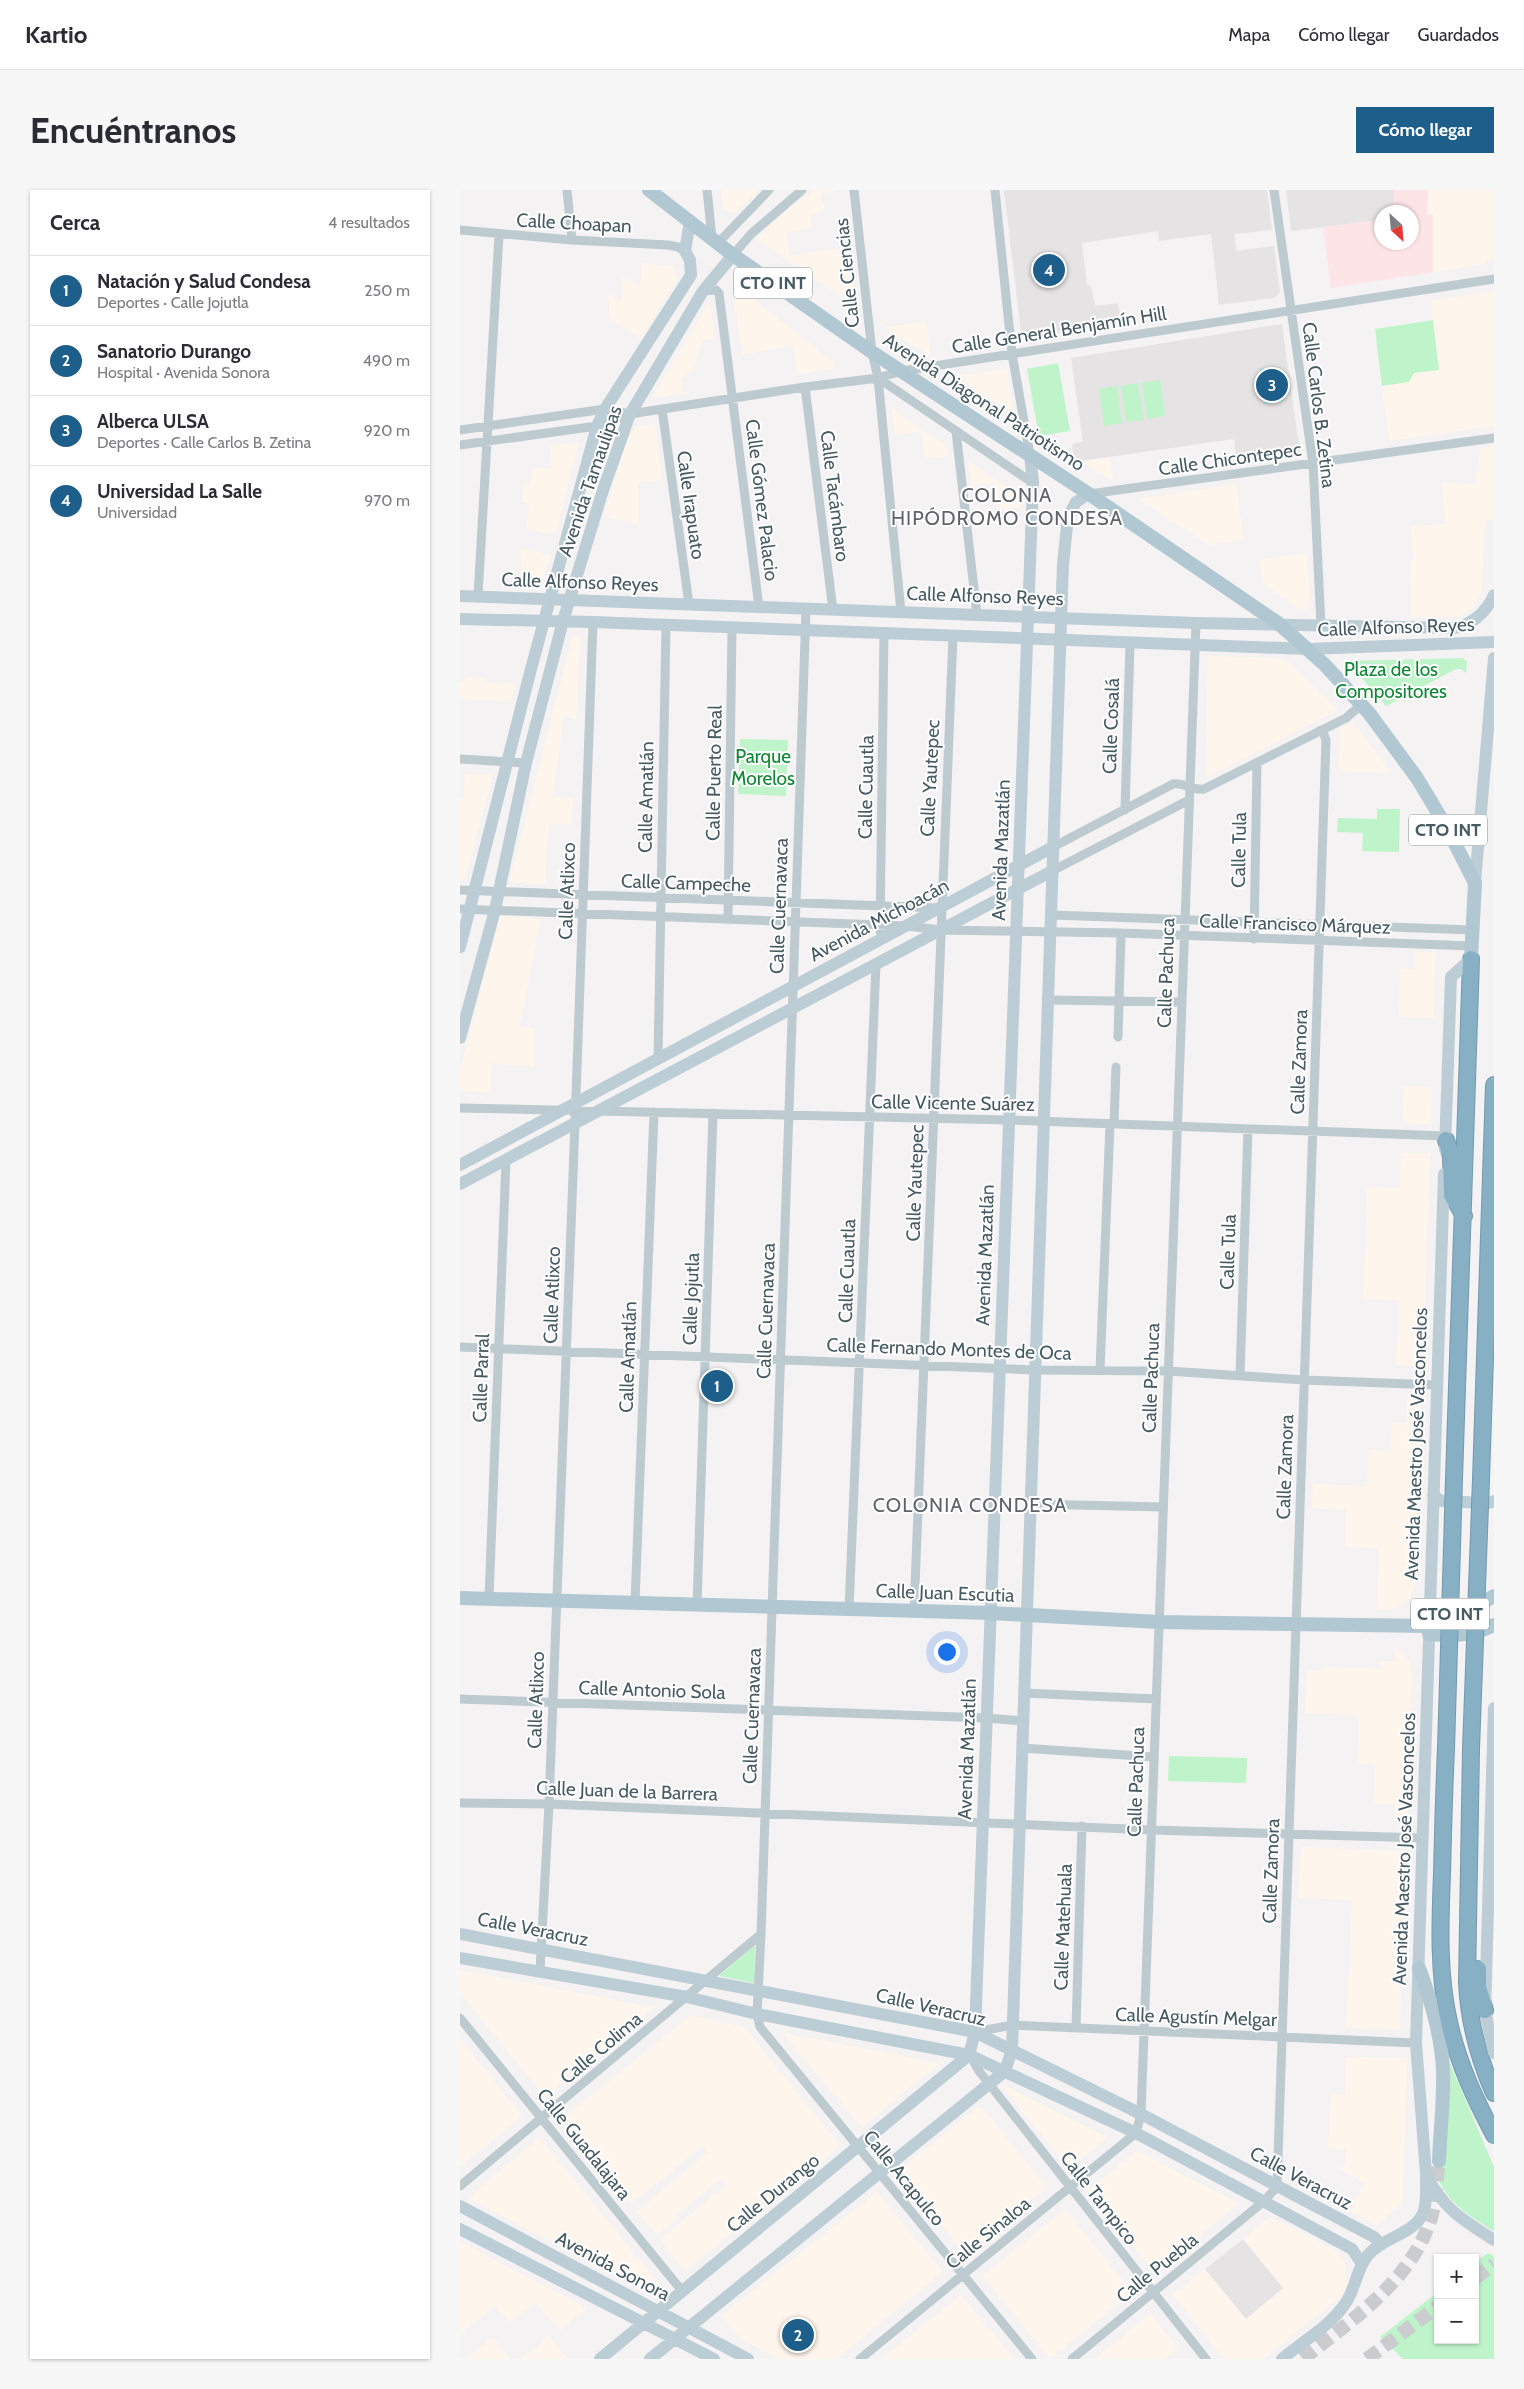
<!DOCTYPE html>
<html lang="es">
<meta charset="utf-8">
<style>
body{margin:0;font-family:Cabin,sans-serif;background:#f7f7f7;color:#2b2b33}
.controls{position:absolute;right:15px;bottom:15px;display:grid;overflow:hidden;border-radius:0px;box-shadow:0 1px 4px #0004}
.controls button{width:45px;height:45px;display:grid;place-items:center;padding:0;border:0;border-bottom:1px solid #e1e1e2;background:#fff;color:#2b2b33;font:25px sans-serif}
.compass{position:absolute;left:914px;top:15px;width:45px;height:45px;border-radius:50%;background:#fff;box-shadow:0 1px 4px #0004;rotate:154deg}
.you{position:absolute;left:486px;top:1461px;width:18px;height:18px;margin:-12px;border:4px solid #fff;border-radius:50%;background:#1a73e8;box-shadow:0 0 0 8px #1a73e833}
.badge{display:grid;place-items:center;width:32px;height:32px;border-radius:50%;background:#1d5e8a;color:#fff;font-size:16px;font-weight:700}
.pin{position:absolute;translate:-50% -50%;border:2px solid #fff;box-shadow:0 1px 5px #0006}
.list{margin:0;padding:0;list-style:none}
h2{display:flex;justify-content:space-between;align-items:center;height:65px;margin:0;padding:0 20px;font-size:21px}
h2 small{font-size:16px;font-weight:400;color:#7c7c81}
.list li{display:grid;grid-template-columns:32px 1fr auto;gap:15px;align-items:center;box-sizing:border-box;height:70px;padding:0 20px;border-top:1px solid #e1e1e2}
.list b{display:block;font-size:19px;white-space:nowrap}
.list p{margin:0;font-size:16px;white-space:nowrap;color:#7c7c81}
.list em{font-size:16px;font-style:normal;color:#7c7c81}
.map{position:relative;flex:none;width:1034px;height:2169px;overflow:hidden;border-radius:0px}
header{display:flex;align-items:center;gap:30px;box-sizing:border-box;height:70px;padding:0 25px;background:#fff;border-bottom:1px solid #e1e1e2}
header strong{font-size:24px}
nav{display:flex;gap:28px;margin-inline-start:auto;font-size:18px}
.intro{display:flex;align-items:center;justify-content:space-between;box-sizing:border-box;height:120px;padding:0 30px}
h1{margin:0;font-size:35px}
.button{padding:12px 22px;border-radius:0px;background:#1d5e8a;color:#fff;font-size:18px;font-weight:700}
main{display:flex;gap:30px;padding:0 30px}
aside{flex:1;background:#fff;border-radius:0px;box-shadow:0 1px 4px #0004}
.map>svg:first-child{display:block}
</style>
<header>
<strong>Kartio</strong>
<nav><a>Mapa</a><a>Cómo llegar</a><a>Guardados</a></nav>
</header>
<div class="intro"><h1>Encuéntranos</h1><a class="button">Cómo llegar</a></div>
<main>
<aside>
<h2>Cerca<small>4 resultados</small></h2>
<ul class="list">
<li><span class="badge">1</span><div><b>Natación y Salud Condesa</b><p>Deportes · Calle Jojutla</p></div><em>250 m</em></li>
<li><span class="badge">2</span><div><b>Sanatorio Durango</b><p>Hospital · Avenida Sonora</p></div><em>490 m</em></li>
<li><span class="badge">3</span><div><b>Alberca ULSA</b><p>Deportes · Calle Carlos B. Zetina</p></div><em>920 m</em></li>
<li><span class="badge">4</span><div><b>Universidad La Salle</b><p>Universidad</p></div><em>970 m</em></li>
</ul>
</aside>
<div class="map">
<svg width="1034" height="2169" viewBox="0 0 1034 2169">
<rect width="100%" height="100%" fill="#f5f2f3"/>
<path fill="#fef6ed" d="M261,0H300L274,23L263,19Z
M354,0H380L360,4L365,21L351,24L352,38L327,42L329,66L388,57L395,116L296,49L331,17Z
M968,0H1034V66L1025,74L973,82V26H967Z
M182,73L213,76L217,89L181,148L149,128V104L162,111L161,86L180,97Z
M272,93L375,173L374,178L337,185L334,156L282,165Z
M1034,101V236L929,251L915,139L973,130L971,111Z
M248,114H250L255,149L242,150L234,179L221,189L224,203L195,208L194,205Z
M466,132L471,164L468,165L425,137Z
M547,178L553,224L497,186L520,183Z
M431,218L486,256L488,266L465,269L461,241L435,245Z
M195,234L202,289L178,293L179,335L144,326L167,251L176,237Z
M119,252L95,345L67,339L69,314L62,312L63,293L71,294L72,278L92,279L90,256Z
M1034,256V329L1025,331L1022,401L1018,411L1010,421L996,427L951,428L950,370H953L951,336L985,334L982,292L1016,294V280L1019,279L1020,259Z
M650,267L653,291L621,271Z
M508,271L557,305L562,317L538,320L534,293L512,296Z
M776,294L784,350L749,355L679,309Z
M61,358L90,365L81,395H60Z
M847,363L850,414L843,422L802,393L799,370Z
M113,445L121,447L116,529L104,526L93,607L113,608L112,634H89L85,694L52,693L50,690Z
M748,466L817,468L828,472L878,520L745,588Z
M5,487L25,488V492L56,494L51,511L0,509V491H5Z
M892,533L917,563L932,583L879,581L880,539Z
M5,584H33L5,690H0V609H4Z
M40,726L81,729L60,836L74,838V877L32,873L31,902L0,901V880Z
M954,761L976,762L974,828L939,827L940,779H954Z
M944,896L972,897L971,934L943,933Z
M941,963H970L963,1176L936,1175L938,1110L903,1109L907,997L940,998Z
M947,1204L961,1205L955,1394L950,1407L941,1416L932,1419L917,1420L919,1358L885,1357L886,1320L852,1318L853,1294L907,1296L909,1260L931,1261L932,1233H946Z
M936,1456L950,1472L952,1485L947,1633L935,1632V1614H913L915,1574H897L899,1525L845,1523L847,1480L862,1481V1477L920,1479V1471H936Z
M841,1657L945,1661L940,1840L886,1838L892,1710L838,1708Z
M0,1780L192,1817L193,1819L85,1907L0,1803Z
M231,1825L284,1837L380,1956L225,2081L200,2049L266,1995L260,1989L217,2025L219,2028L197,2045L177,2021L248,1962L243,1956L171,2014L102,1929Z
M322,1843L433,1864L479,1874L402,1937Z
M0,1849L62,1926L0,1977Z
M886,1867L947,1868L943,2013L917,2035L890,2021L905,1993L879,1979L880,1976H885L886,1960L868,1959L871,1904H885Z
M544,1895L646,1946V1949L609,1979L542,1896Z
M518,1917L523,1919L587,1997L505,2064L438,1981Z
M79,1948L161,2047L203,2099L196,2105L8,2008Z
M677,1961L779,2013L695,2083L628,2000Z
M417,2002L483,2082L376,2169H318L280,2148L261,2126Z
M605,2019L672,2102L590,2169L523,2086Z
M810,2027L877,2061L886,2075L887,2094L881,2106L803,2169H764L713,2105Z
M0,2051L19,2062L128,2118L100,2140L75,2113L49,2133L35,2116L0,2145Z
M501,2105L554,2169H421Z
M690,2124L718,2158L705,2169H635Z
M89,2146L107,2169H61Z
M33,2147L50,2169H5Z"/>
<path fill="#e6e3e5" d="M544,0H807L812,40L775,44L776,61L814,56L820,103L814,108L759,115L751,44L699,51L698,41L622,53L627,95H631L635,116L658,113L662,133L571,148L561,142Z
M826,0H934L933,22H922L921,30L831,41Z
M822,134L840,263L777,273L774,249L621,271L614,267L612,256L614,253L623,252L611,168Z
M783,2049L823,2098L786,2129L745,2079Z"/>
<path fill="#fde4e6" d="M934,0H968L967,25H973V82L871,98L863,37L921,30L922,52H952V22H933Z"/>
<path fill="#bff4ca" d="M973,130L979,180L954,183L949,192L922,196L915,139Z
M598,173L610,241L579,246L567,179Z
M700,190L705,226L687,229L682,193Z
M678,193L684,230L666,232L661,196Z
M657,196L662,233L644,236L639,199Z
M1003,468L1007,472L1006,483L1001,479H996L926,516L887,471Z
M280,549L328,550L326,606L278,604Z
M917,619H940L939,662L902,661L903,643L877,642L878,628L917,629Z
M709,1566L787,1568L786,1593L708,1591Z
M295,1755L294,1793L259,1786Z
M989,1871L1034,1977V2041C1004,2023 980,2008 973,1972Z
M1028,2063L1034,2066V2169H943L920,2147L978,2102V2150H1015V2072Z"/>
<path fill="#89f1f4" d="M818,177L823,211L805,214L800,179Z"/>
<g fill="none" stroke-linecap="round" stroke-linejoin="round">
<path stroke="#cacccf" stroke-width="14" stroke-dasharray="14 7" stroke-linecap="butt" d="M1015,2088L1034,2074
M843,2169C892,2129 951,2092 971,2028C976,2011 976,1989 979,1971
M907,2169L978,2116"/>
<defs>
<path id="highway" d="M986,950L991,966L992,1005L1004,1026
M994,1289L1011,769
M1021,1289L1034,895
M986,1559C984,1601 983,1642 982,1684C980,1733 978,1784 989,1832C998,1873 1015,1909 1034,1945
M1011,1559L1007,1793C1009,1833 1018,1867 1034,1903
M1018,1779V1797L1025,1820"/>
</defs>
<use href="#highway" stroke="#729bb0" stroke-width="18"/>
<path stroke="#bdcbd0" stroke-width="9" d="M107,0L112,50
M247,0L252,48
M394,0L412,162L418,188L441,422
M535,0L552,164L570,265
M814,0L853,274L861,435
M0,40L112,50L208,55L218,57L225,61
M258,53L309,0
M273,65L291,44L342,0
M243,101L256,100L259,103L299,417
M418,188L573,293
M345,197L373,420
M202,219L229,414
M0,240L145,219L169,224
M496,241L517,425
M0,255L137,236L170,224L345,197L418,188L442,181L1034,89
M629,304L1034,248
M18,406L39,45
M346,419L301,1744L297,1824L300,1837L572,2169
M0,569L66,573
M665,620L670,454
M593,657L713,594C724,592 733,601 744,599L886,528L902,514
M592,681L729,610
M0,700L478,718
M0,719L447,736L481,740L661,743L1012,756
M591,725L1013,740
M268,730L272,438
M420,741L424,443
M794,749L797,573
M588,810L721,812
M658,847L661,743
M198,869L206,435
M0,918L549,930L986,946
M654,934L656,877
M0,1157L575,1180L708,1181L844,1190L977,1195
M640,1180L650,934
M780,1186L788,939
M571,1314L703,1317
M29,1408L46,970
M175,1413L194,922
M237,1415L253,923
M389,1419L416,774
M454,1421L493,446
M564,1503L696,1509
M0,1509L526,1528L563,1531
M562,1558L694,1567
M0,1613L89,1614L691,1640L963,1648
M80,1780L89,1614L115,933L133,432
M0,1828L222,2101
M616,1838L622,1636
M515,1842L553,1835L956,1853
M510,1865L519,1881L746,2169
M0,1996L301,1744
M400,2169L676,1943L681,1924L736,433
M612,2169L803,2012L817,1997L866,550L863,542L859,541"/>
<path stroke="#bdcdd5" stroke-width="12" d="M0,406L736,433L992,438C1011,436 1026,423 1034,405
M0,429L133,432L848,459L1034,452
M1015,693L1034,468
M0,757L71,479L137,236L145,219L231,85L230,70L225,61L230,31
M0,848L35,720L66,573L103,431L143,300L170,224L243,101L273,65
M985,959L991,787L1011,769
M0,975L593,657
M984,984L956,1853L966,1984C983,2019 1003,2030 1034,2050
M0,994L592,681
M973,1305L981,1311L1029,1313L1034,1311
M1034,1518L1025,1820L1034,1863
M0,1744L515,1842L681,1924L914,2047L920,2054
M0,1768L227,1807L297,1824L509,1865L676,1943L892,2059L902,2074
M0,2016L288,2169
M0,2039L254,2169
M140,2169L509,1865L515,1842L573,293L570,265
M190,2169L545,1881L552,1860L603,374L608,327L616,312L629,304
M822,2169C842,2152 870,2136 885,2114C896,2099 896,2079 908,2065C923,2047 956,2044 964,2021C967,2010 966,1998 966,1987"/>
<path stroke="#b1c8d3" stroke-width="14" d="M189,0L273,65L412,162L629,304L818,433L865,475L909,523L957,588L987,638L1015,693L1011,769
M0,1408L530,1423L699,1432L969,1436L1001,1425L1034,1406
M969,1444C992,1446 1013,1446 1034,1435
M959,1778C971,1810 982,1848 983,1882C984,1912 980,1942 979,1971"/>
<use href="#highway" stroke="#87b0c4" stroke-width="16"/>
<defs>
<path id="highway-bridge" d="M986,1559L994,1289
M1011,1559L1021,1289"/>
</defs>
<use href="#highway-bridge" stroke="#729bb0" stroke-width="18" stroke-linecap="butt"/>
<use href="#highway-bridge" stroke="#87b0c4" stroke-width="16"/>
</g>
<g text-anchor="middle" dominant-baseline="central" stroke-width="4" stroke-linejoin="round" paint-order="stroke">
<g fill="#fff" stroke="#7f8c91" stroke-width="1">
<rect x="274" y="77.5" width="78" height="31" rx="4"/>
<rect x="949" y="624.5" width="78" height="31" rx="4"/>
<rect x="951" y="1408.5" width="78" height="31" rx="4"/>
</g>
<g font-size="18" font-weight="bold" fill="#485b62">
<text x="313" y="93">CTO INT</text>
<text x="988" y="640">CTO INT</text>
<text x="990" y="1424">CTO INT</text>
</g>
<g font-size="19" fill="#485b62" stroke="#fff">
<text transform="translate(114 33) rotate(3)">Calle Choapan</text>
<text transform="translate(387 83) rotate(-96)">Calle Ciencias</text>
<text transform="translate(599 140) rotate(-9)">Calle General Benjamín Hill</text>
<text transform="translate(524 212) rotate(33)">Avenida Diagonal Patriotismo</text>
<text transform="translate(859 215) rotate(83)">Calle Carlos B. Zetina</text>
<text transform="translate(770 269) rotate(-8)">Calle Chicontepec</text>
<text transform="translate(130 291) rotate(-71)">Avenida Tamaulipas</text>
<text transform="translate(375 306) rotate(83)">Calle Tacámbaro</text>
<text transform="translate(302 310) rotate(83)">Calle Gómez Palacio</text>
<text transform="translate(231 315) rotate(82)">Calle Irapuato</text>
<text transform="translate(120 392) rotate(2)">Calle Alfonso Reyes</text>
<text transform="translate(525 406) rotate(2)">Calle Alfonso Reyes</text>
<text transform="translate(936 437) rotate(-2)">Calle Alfonso Reyes</text>
<text transform="translate(651 536) rotate(-88)">Calle Cosalá</text>
<text transform="translate(254 583) rotate(-89)">Calle Puerto Real</text>
<text transform="translate(470 588) rotate(-87)">Calle Yautepec</text>
<text transform="translate(406 597) rotate(-89)">Calle Cuautla</text>
<text transform="translate(186 607) rotate(-89)">Calle Amatlán</text>
<text transform="translate(541 660) rotate(-88)">Avenida Mazatlán</text>
<text transform="translate(779 660) rotate(-89)">Calle Tula</text>
<text transform="translate(226 693) rotate(2)">Calle Campeche</text>
<text transform="translate(107 701) rotate(-88)">Calle Atlixco</text>
<text transform="translate(319 716) rotate(-88)">Calle Cuernavaca</text>
<text transform="translate(419 730) rotate(-28)">Avenida Michoacán</text>
<text transform="translate(835 734) rotate(2)">Calle Francisco Márquez</text>
<text transform="translate(706 783) rotate(-88)">Calle Pachuca</text>
<text transform="translate(839 872) rotate(-88)">Calle Zamora</text>
<text transform="translate(493 913) rotate(1)">Calle Vicente Suárez</text>
<text transform="translate(455 993) rotate(-88)">Calle Yautepec</text>
<text transform="translate(768 1062) rotate(-88)">Calle Tula</text>
<text transform="translate(525 1065) rotate(-88)">Avenida Mazatlán</text>
<text transform="translate(387 1081) rotate(-88)">Calle Cuautla</text>
<text transform="translate(92 1105) rotate(-88)">Calle Atlixco</text>
<text transform="translate(231 1109) rotate(-88)">Calle Jojutla</text>
<text transform="translate(306 1121) rotate(-88)">Calle Cuernavaca</text>
<text transform="translate(489 1159) rotate(2)">Calle Fernando Montes de Oca</text>
<text transform="translate(168 1167) rotate(-88)">Calle Amatlán</text>
<text transform="translate(21 1188) rotate(-88)">Calle Parral</text>
<text transform="translate(691 1188) rotate(-88)">Calle Pachuca</text>
<text transform="translate(956 1254) rotate(-88)">Avenida Maestro José Vasconcelos</text>
<text transform="translate(825 1277) rotate(-88)">Calle Zamora</text>
<text transform="translate(485 1403) rotate(2)">Calle Juan Escutia</text>
<text transform="translate(192 1500) rotate(2)">Calle Antonio Sola</text>
<text transform="translate(76 1510) rotate(-88)">Calle Atlixco</text>
<text transform="translate(292 1526) rotate(-88)">Calle Cuernavaca</text>
<text transform="translate(507 1559) rotate(-88)">Avenida Mazatlán</text>
<text transform="translate(676 1592) rotate(-88)">Calle Pachuca</text>
<text transform="translate(167 1601) rotate(2)">Calle Juan de la Barrera</text>
<text transform="translate(944 1659) rotate(-88)">Avenida Maestro José Vasconcelos</text>
<text transform="translate(811 1681) rotate(-88)">Calle Zamora</text>
<text transform="translate(603 1737) rotate(-88)">Calle Matehuala</text>
<text transform="translate(73 1739) rotate(11)">Calle Veracruz</text>
<text transform="translate(471 1817) rotate(13)">Calle Veracruz</text>
<text transform="translate(736 1827) rotate(2)">Calle Agustín Melgar</text>
<text transform="translate(141 1858) rotate(-40)">Calle Colima</text>
<text transform="translate(124 1954) rotate(51)">Calle Guadalajara</text>
<text transform="translate(444 1988) rotate(51)">Calle Acapulco</text>
<text transform="translate(841 1988) rotate(28)">Calle Veracruz</text>
<text transform="translate(313 2003) rotate(-39)">Calle Durango</text>
<text transform="translate(639 2008) rotate(52)">Calle Tampico</text>
<text transform="translate(528 2043) rotate(-39)">Calle Sinaloa</text>
<text transform="translate(153 2076) rotate(28)">Avenida Sonora</text>
<text transform="translate(697 2078) rotate(-39)">Calle Puebla</text>
</g>
<g font-size="19" fill="#108635" stroke="#fff">
<text x="931" y="479">Plaza de los<tspan x="931" dy="22">Compositores</tspan></text>
<text x="303" y="566">Parque<tspan x="303" dy="22">Morelos</tspan></text>
</g>
<g font-size="20" letter-spacing="1" fill="#5e6468" stroke="#fff">
<text x="547" y="305">COLONIA<tspan x="547" dy="23">HIPÓDROMO CONDESA</tspan></text>
<text x="510" y="1315">COLONIA CONDESA</text>
</g>
</g>
</svg>
<div class="controls">
<button>+</button>
<button>−</button>
</div>
<svg class="compass" viewBox="-18 -18 36 36"><path d="M0-13l5 13h-10z" fill="#e53935"/><path d="M0 13l5-13h-10z" fill="#7c7c81"/></svg>
<div class="you"></div>
<div class="pin badge" style="left:257px;top:1196px">1</div>
<div class="pin badge" style="left:338px;top:2145px">2</div>
<div class="pin badge" style="left:812px;top:195px">3</div>
<div class="pin badge" style="left:589px;top:80px">4</div>
</div>
</main>
